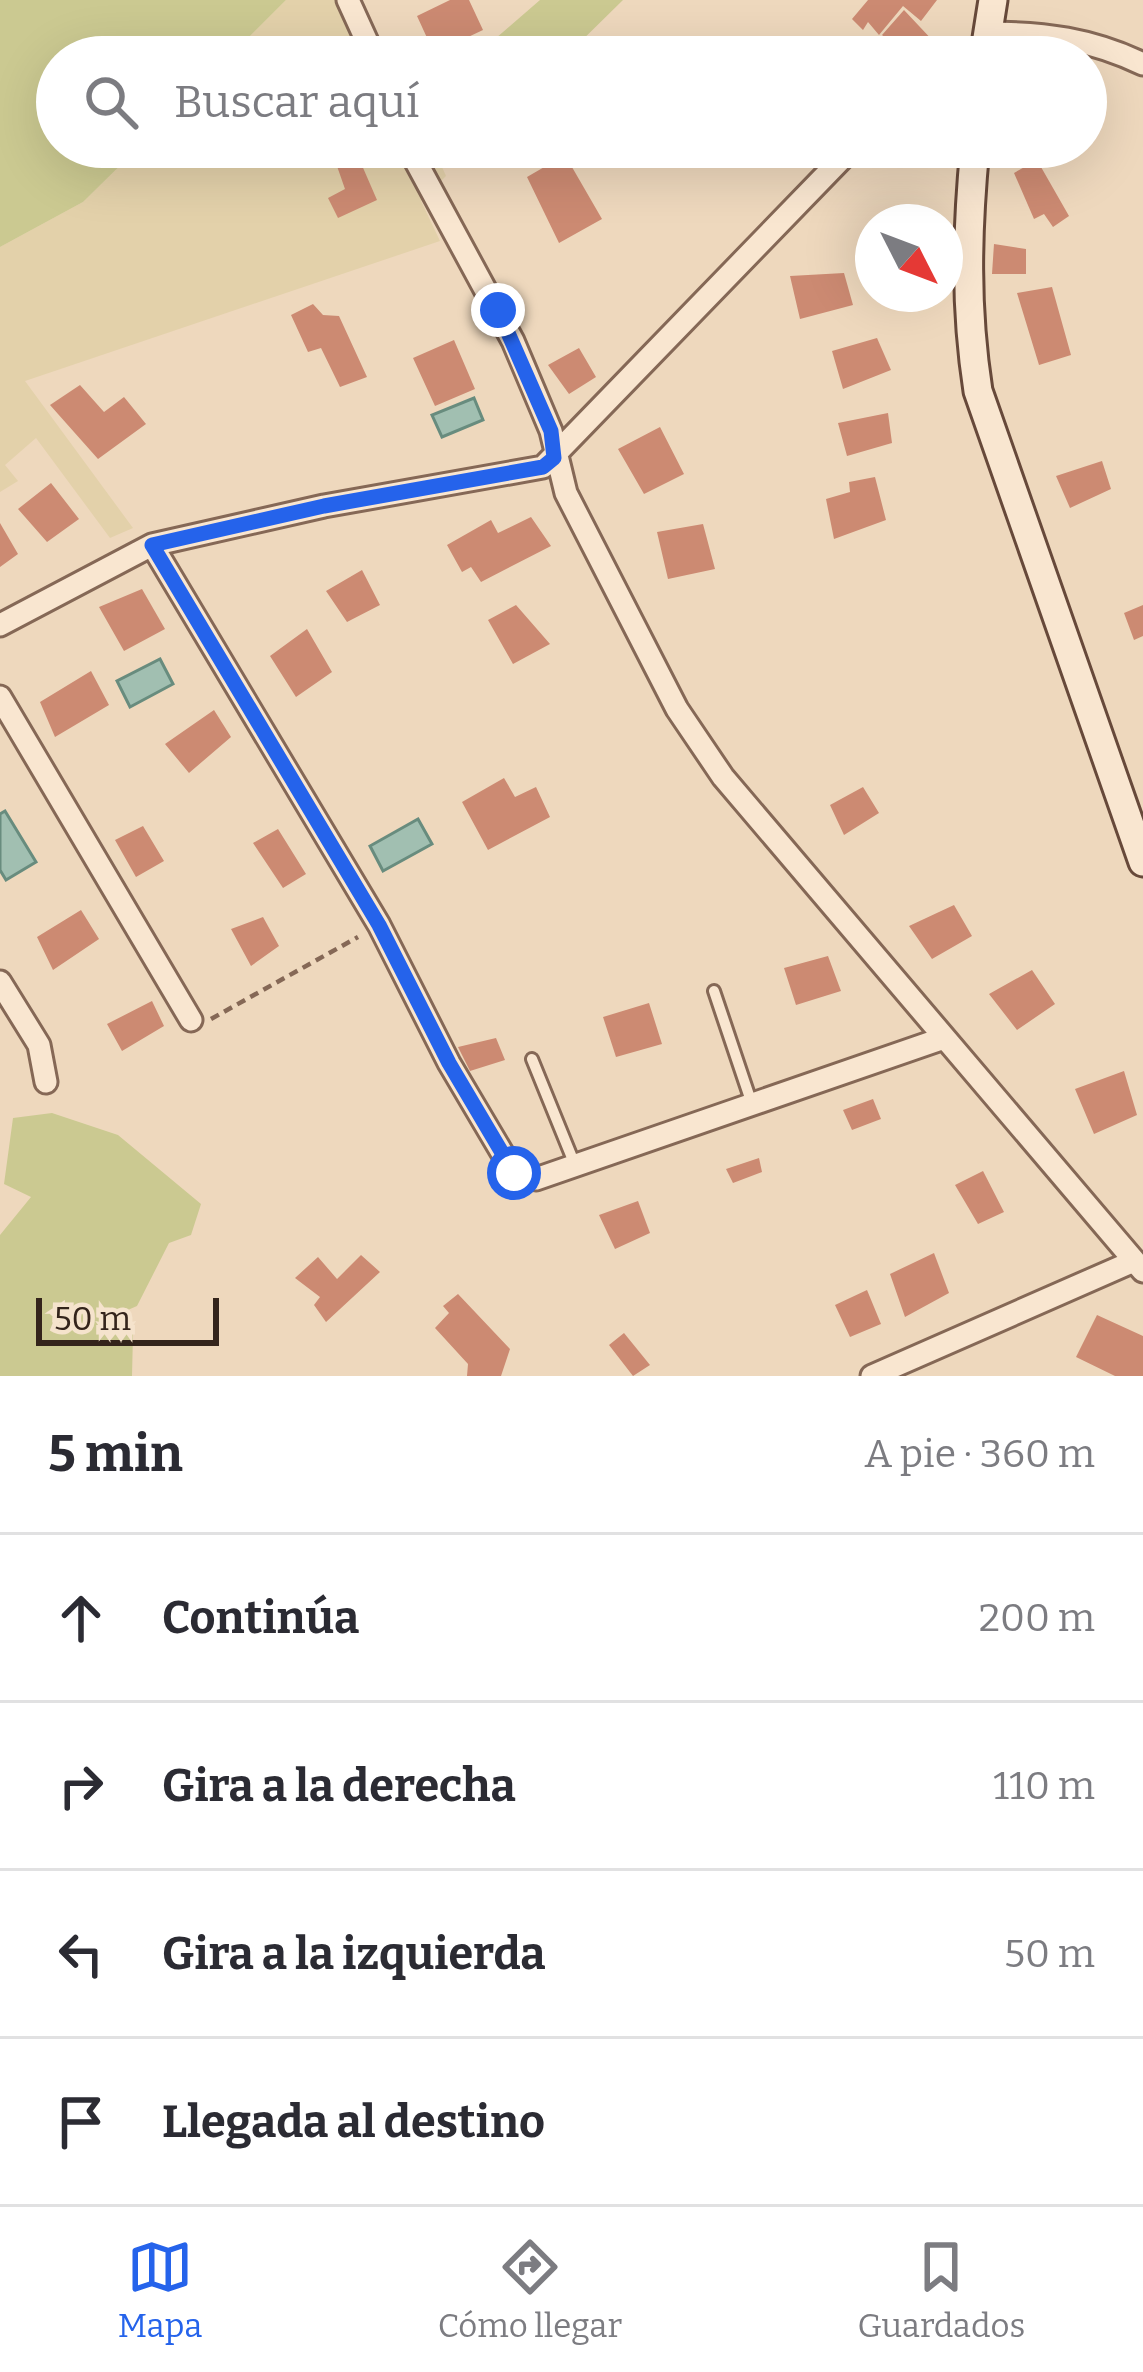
<!DOCTYPE html>
<html lang="es">
<meta charset="utf-8">
<style>
body{margin:0;font-family:Bitter,serif;background:#f7f7f7;color:#2b2b33}
.compass{position:absolute;left:855px;top:204px;width:108px;height:108px;border-radius:50%;background:#fff;box-shadow:0 12px 48px #0002;rotate:132deg}
.scale{position:absolute;left:36px;bottom:30px;width:183px;box-sizing:border-box;padding-left:12px;border:6px solid #34241b;border-top:0;font-size:33px;line-height:42px;white-space:nowrap;color:#34241b;-webkit-text-stroke:9px #f5e3cc;paint-order:stroke}
.stop{position:absolute;width:36px;height:36px;margin:-27px;border:9px solid #2563eb;border-radius:50%;background:#fff}
.stop.end{background:#2563eb;border-color:#fff;box-shadow:0 3px 12px #0008}
.list{margin:0;padding:0;list-style:none}
h2{display:flex;justify-content:space-between;align-items:center;height:156px;margin:0;padding:0 48px;font-size:51px}
h2 small{font-size:39px;font-weight:400;color:#7c7c81}
.list li{display:grid;grid-template-columns:78px 1fr auto;gap:36px;align-items:center;box-sizing:border-box;height:168px;padding:0 48px;border-top:3px solid #e1e1e2}
.list b{display:block;font-size:45px;white-space:nowrap}
.list em{font-size:39px;font-style:normal;color:#7c7c81}
.icon{flex:none;width:66px;height:66px;fill:none;stroke:currentColor;stroke-width:2;stroke-linecap:round;stroke-linejoin:round}
.map{position:relative;flex:none;width:1143px;height:1376px;overflow:hidden}
.search{position:absolute;background:#fff;box-shadow:0 12px 48px #0002;left:36px;right:36px;top:36px;height:132px;display:flex;align-items:center;gap:30px;box-sizing:border-box;padding:0 42px;border-radius:66px;color:#7c7c81;font-size:45px}
.sheet{height:828px;background:#fff}
nav{display:flex;justify-content:space-around;align-items:center;box-sizing:border-box;height:168px;border-top:3px solid #e1e1e2;background:#fff;font-size:33px;color:#7c7c81}
nav a{display:grid;justify-items:center;gap:6px}
nav .on{color:#2563eb}
.map>svg:first-child{display:block}
</style>
<div class="map">
<svg width="1143" height="1376" viewBox="0 0 1143 1376">
<rect width="100%" height="100%" fill="#eed8bd"/>
<path fill="#e3d1aa" d="M286,0H336L364,57H229Z
M139,147H433L446,176L421,201L440,241L25,381L133,528L110,538L36,438L5,465L18,481L0,492V247L83,202Z"/>
<path fill="#cbc991" d="M0,0H286L229,57H57V147H139L83,202L0,247Z
M540,0H623L565,57H474Z
M52,1113L118,1135L201,1204L191,1235L169,1243L137,1306L114,1316L133,1334L132,1376H0V1235L31,1197L4,1184L13,1118Z"/>
<path fill="#a1bfb1" stroke="#688c7e" stroke-width="3" d="M474,398L483,420L442,437L432,415Z
M160,659L173,684L130,707L117,681Z
M5,811L36,862L6,880L0,870V814Z
M418,819L432,844L383,871L370,846Z"/>
<path fill="#cc8a72" d="M450,0H469L483,30L434,53L417,16Z
M868,0H937L921,21L903,6L879,35L868,22L863,30L852,19Z
M904,10L935,43L923,57H908L882,35Z
M340,147H354L377,200L338,218L328,198L345,189L331,149Z
M565,155L602,219L559,243L527,177Z
M1037,160L1069,216L1053,227L1044,214L1034,219L1014,173Z
M994,244L1026,249V274H992Z
M844,273L853,305L800,319L790,276Z
M1052,287L1071,355L1039,365L1017,293Z
M313,304L323,315L339,316L367,377L340,387L321,348L308,352L291,315Z
M877,338L891,370L843,389L832,351Z
M454,340L475,389L435,406L413,358Z
M579,348L596,377L569,394L548,365Z
M80,385L104,412L124,397L146,424L98,459L50,405Z
M888,413L892,443L847,456L838,423Z
M660,427L684,474L644,494L618,449Z
M1102,461L1111,489L1070,508L1056,476Z
M875,477L886,520L834,539L826,499L850,492L849,482Z
M51,483L79,519L47,542L18,509Z
M531,517L551,546L481,582L471,567L462,572L447,545L491,520L498,533Z
M0,523L18,554L0,567Z
M703,524L715,569L668,579L657,532Z
M362,570L380,605L347,622L326,591Z
M142,589L165,629L124,651L99,607Z
M516,605L550,644L513,664L488,620Z
M1143,605V636L1134,640L1124,613Z
M307,629L332,672L296,697L270,656Z
M91,671L109,705L55,737L40,702Z
M214,710L231,737L189,773L165,744Z
M504,778L515,797L536,787L550,817L488,850L462,802Z
M863,787L879,813L844,835L830,805Z
M143,826L164,861L136,877L115,840Z
M278,829L306,874L283,888L253,843Z
M954,905L972,936L932,959L909,926Z
M81,910L99,939L53,970L37,937Z
M263,917L279,946L251,966L231,929Z
M828,956L841,991L796,1005L784,968Z
M1032,970L1055,1004L1017,1030L989,994Z
M152,1001L164,1026L122,1051L107,1024Z
M649,1003L662,1044L616,1057L603,1017Z
M496,1038L505,1060L470,1071L458,1047Z
M1124,1071L1137,1115L1094,1134L1075,1089Z
M873,1099L881,1119L852,1130L843,1110Z
M759,1158L762,1172L733,1183L726,1169Z
M983,1171L1004,1212L978,1224L955,1185Z
M638,1201L650,1233L615,1249L599,1215Z
M934,1253L949,1293L905,1317L890,1274Z
M361,1255L380,1272L326,1322L314,1305L320,1297L295,1278L318,1257L337,1279Z
M867,1290L881,1324L850,1337L835,1305Z
M458,1294L510,1349L501,1376H467L468,1364L435,1328L449,1313L443,1306Z
M1097,1315L1143,1336V1376H1115L1076,1357Z
M624,1333L650,1365L633,1376L609,1345Z"/>
<g fill="none" stroke-linecap="round" stroke-linejoin="round">
<defs>
<path id="lane" d="M714,991L752,1104
M532,1059L575,1165"/>
<path id="street" d="M348,0L374,57
M987,33C1044,33 1091,39 1143,64
M408,147L513,341L551,431L566,493L677,709L723,777L1143,1271
M152,545L379,925L449,1063L514,1173L536,1179L941,1039
M0,625L152,545L324,506L543,467L853,147
M0,697L191,1020
M0,982L39,1045L46,1082
M872,1376L1134,1261"/>
<path id="secondary" d="M984,57L993,0
M975,147C967,231 965,307 978,391L1143,862"/>
</defs>
<use href="#lane" stroke="#856856" stroke-width="16"/>
<use href="#street" stroke="#856856" stroke-width="27"/>
<use href="#secondary" stroke="#67493a" stroke-width="33"/>
<path stroke="#856856" stroke-width="4.5" stroke-dasharray="9 6" stroke-linecap="butt" d="M211,1019L358,937"/>
<use href="#lane" stroke="#f9e6d0" stroke-width="10"/>
<use href="#street" stroke="#f9e6d0" stroke-width="21"/>
<use href="#secondary" stroke="#f9e6d0" stroke-width="27"/>
</g>
<g fill="none" stroke-linecap="round" stroke-linejoin="round">
<path stroke="#2563eb" stroke-width="15" d="M498,310L551,431L554,458L543,467L324,506L152,545L379,925L449,1063L514,1173"/>
</g>
</svg>
<svg class="compass" viewBox="-18 -18 36 36"><path d="M0-13l5 13h-10z" fill="#e53935"/><path d="M0 13l5-13h-10z" fill="#7c7c81"/></svg>
<div class="scale">50 m</div>
<div class="stop" style="left:514px;top:1173px"></div>
<div class="stop end" style="left:498px;top:310px"></div>
<div class="search"><svg class="icon" aria-label="search" viewBox="0 0 24 24"><circle cx="10" cy="10" r="6"/><path d="M15 15l6 6"/></svg>Buscar aquí</div>
</div>
<section class="sheet">
<h2>5 min<small>A pie · 360 m</small></h2>
<ul class="list">
<li><svg class="icon" aria-label="ahead" viewBox="0 0 24 24"><path d="M12 20V5M6 11l6-6 6 6"/></svg><div><b>Continúa</b></div><em>200 m</em></li>
<li><svg class="icon" aria-label="right" viewBox="0 0 24 24"><path d="M7 20v-9h11M14 6l5 5-5 5"/></svg><div><b>Gira a la derecha</b></div><em>110 m</em></li>
<li><svg class="icon" aria-label="left" viewBox="0 0 24 24"><path d="M17 20v-9H6M10 6l-5 5 5 5"/></svg><div><b>Gira a la izquierda</b></div><em>50 m</em></li>
<li><svg class="icon" aria-label="arrive" viewBox="0 0 24 24"><path d="M6 21V4h12l-3 4 3 4H6"/></svg><div><b>Llegada al destino</b></div></li>
</ul>
</section>
<nav>
<a class="on"><svg class="icon" aria-label="map" viewBox="0 0 24 24"><path d="M3 6l6-2 6 2 6-2v14l-6 2-6-2-6 2zM9 4v14M15 6v14"/></svg>Mapa</a>
<a><svg class="icon" aria-label="directions" viewBox="0 0 24 24"><path d="M12 3l9 9-9 9-9-9zM9 14v-3h6M13 9l2 2-2 2"/></svg>Cómo llegar</a>
<a><svg class="icon" aria-label="saved" viewBox="0 0 24 24"><path d="M7 4h10v16l-5-4-5 4z"/></svg>Guardados</a>
</nav>
